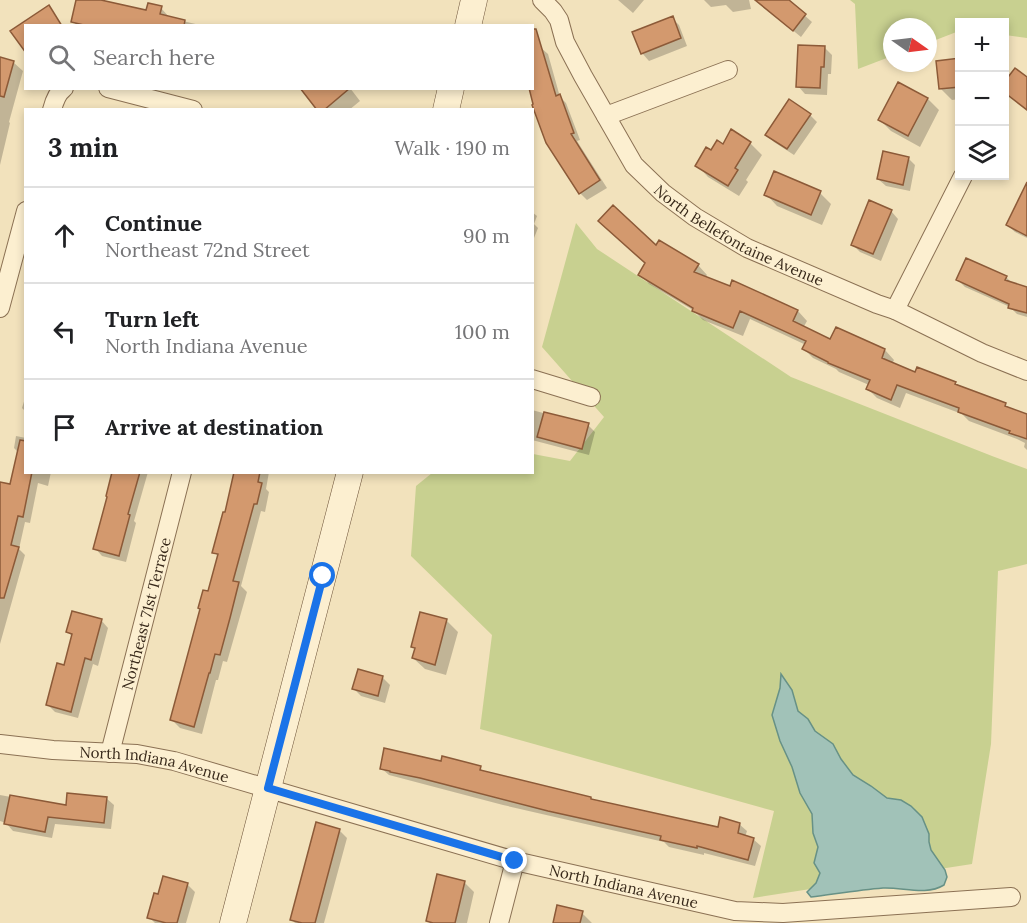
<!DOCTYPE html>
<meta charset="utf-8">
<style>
body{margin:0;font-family:Lora,serif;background:#f2f2f2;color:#202124}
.controls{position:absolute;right:18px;top:18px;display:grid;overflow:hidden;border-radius:0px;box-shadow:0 3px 9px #0003}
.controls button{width:54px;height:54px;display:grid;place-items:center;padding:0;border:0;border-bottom:2px solid #e0e0e0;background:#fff;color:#202124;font:30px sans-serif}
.compass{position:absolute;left:883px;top:18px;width:54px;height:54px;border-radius:50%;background:#fff;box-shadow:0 3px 9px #0003;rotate:104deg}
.stop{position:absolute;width:18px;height:18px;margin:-14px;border:4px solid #1a73e8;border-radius:50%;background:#fff}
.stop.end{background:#1a73e8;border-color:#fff;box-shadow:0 2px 6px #0008}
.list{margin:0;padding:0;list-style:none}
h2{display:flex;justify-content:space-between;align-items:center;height:78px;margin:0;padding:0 24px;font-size:26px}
h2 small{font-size:20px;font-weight:400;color:#757577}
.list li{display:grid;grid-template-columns:39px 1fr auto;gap:18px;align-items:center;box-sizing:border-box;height:96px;padding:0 24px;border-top:2px solid #e0e0e0}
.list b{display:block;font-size:22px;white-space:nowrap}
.list p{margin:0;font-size:20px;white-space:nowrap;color:#757577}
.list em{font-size:20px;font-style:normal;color:#757577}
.icon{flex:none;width:33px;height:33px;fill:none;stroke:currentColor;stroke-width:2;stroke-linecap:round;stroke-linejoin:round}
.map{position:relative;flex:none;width:1027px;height:923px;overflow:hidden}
.search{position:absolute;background:#fff;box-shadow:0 3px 9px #0003;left:24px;top:24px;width:510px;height:66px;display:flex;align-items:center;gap:15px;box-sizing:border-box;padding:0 21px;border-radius:0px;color:#757577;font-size:22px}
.panel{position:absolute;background:#fff;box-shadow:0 3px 9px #0003;left:24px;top:108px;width:510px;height:366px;border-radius:0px}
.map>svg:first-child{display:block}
</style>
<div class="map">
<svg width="1027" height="923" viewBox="0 0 1027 923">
<rect width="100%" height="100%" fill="#f2e2bc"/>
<path fill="#c8d090" d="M850,0H1027V38L1005,35L1004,22H960L959,31L928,43V27H892V56L858,69L855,4Z
M576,223L597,249L791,377L992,456L1027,469V564L998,571L991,744L972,864L753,898L774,811L480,729L492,635L411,556L416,486L432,473L532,472L533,454L570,461L604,417L542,347Z"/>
<path fill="#a1c2b8" stroke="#679186" stroke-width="1.5" d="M781,674L792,690L798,711L808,719L815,731L833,744L841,759L853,775L871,786L887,798L901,800L911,806L922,817L929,834V842L931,850L945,870L947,877L944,885C926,896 903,887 883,888C859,890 835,894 811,897L807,892L816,883L820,873L814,863L818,847L813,833L812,814L800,793L792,767L780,741L772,715L780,688Z"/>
<path fill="#0003" d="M77,0H93L147,12L161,8L170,18L204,26H77L73,21Z
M618,0H644L633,13Z
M704,0H749L751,9L733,12L726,5L711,7Z
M763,0H787L812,22L801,37L768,10Z
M672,18L679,25L687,46L649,61L642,53Z
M540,47L548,54L560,97L566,103L580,140L577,141L607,188L587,200L580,193L532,88Z
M825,48L832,55L831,74H828L827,95L805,94L798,86Z
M0,58L13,62L23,71L9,122L10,123L0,165Z
M960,60V99L952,100L941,89Z
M899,84L928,99L939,110L920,147L891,131L880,120Z
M302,88H350L360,101L349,110H319Z
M810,115L817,122L794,155L774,142L767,135Z
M732,132L750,143L762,155L746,180L748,182L739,196L708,177L697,165L712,152L723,146Z
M908,158L915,165L910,191L886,186L878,179Z
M1027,187V238L1015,232L1007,225Z
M820,193L831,204L822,225L777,206L766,194Z
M891,211L898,219L881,261L860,252L852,244Z
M532,212L537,216L534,224L538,228L532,243Z
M657,247L698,265L707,275L705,278L731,288L733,282L798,311L807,321L803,328L831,341L885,350L894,360L892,364L916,374L955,383L959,387L1005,404L1011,410L1027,415V450L1024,447L1025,443L1017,439L969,421L962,414L906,393L900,408L877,398L868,389L869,385L839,372L836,369L813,358L804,349L806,345L750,319L743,336L703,320L693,310L649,284L640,274Z
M1006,277L1013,284L1027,288V317L1017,314L1010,307L965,287L958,280Z
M26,395V412L22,408Z
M532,410L588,425L595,432L589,455L532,440Z
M16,436L26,438V472H51L48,486L38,483L30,523L25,522L19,549L25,555L0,644V488L11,486L19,453L14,448Z
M114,472H148L134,521L136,523L126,562L102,556L95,548Z
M235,472H269L266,489L269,492L265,512L261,511L241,586L247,592L227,662L223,661L218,680H216L202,734L180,728L172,720L219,557L214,552L226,514Z
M101,620L108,628L98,666L93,664L78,718L55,712L47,704L65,667L73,637L68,632Z
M446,620L458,632L446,675L425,669L413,658L416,650L412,646Z
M382,677L390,685L385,703L361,696L353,688Z
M442,762L480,768L485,773L590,798L593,801L719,829L739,824L747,831L745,837L753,839L761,846L755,866L704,853V855L669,847L664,842L503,805L389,775L381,768Z
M0,795L67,807L106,798L114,805L111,829L55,824L52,838L13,831L6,823L0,821Z
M339,830L347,838L324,923H295L291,919Z
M164,878L188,885L195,892L186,923H155L149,917L159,896Z
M464,882L474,892L467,923H430L428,921Z
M582,913L592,923H554Z"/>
<path fill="#d3996e" stroke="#8c5a38" stroke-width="1.5" d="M76,0H101L146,10L148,3L162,6L160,14L185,20L184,26H88L71,22Z
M755,0H789L806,14L793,31Z
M49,5L62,26H26V53L10,31Z
M673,16L681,38L641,54L632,32Z
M532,29H536L556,96L560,94L574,133L571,134L600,180L579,194L546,143L532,105L533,104L529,88H532Z
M798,45L825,46L824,67H821L820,88L796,87Z
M0,57L14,61L4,97L0,96Z
M960,58V87L939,89L936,61Z
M1015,68L1027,77V110L1005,93V81Z
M898,82L928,98L908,136L878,120Z
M300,88H350L324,110H317Z
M789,99L811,114L787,149L765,135Z
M731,129L751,142L735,168L738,170L728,186L695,166L706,147L711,150L717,140L723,144Z
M883,151L909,157L903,185L877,179Z
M774,171L821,191L811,215L764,195Z
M1027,182V236L1006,225Z
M869,200L892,210L873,254L851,245Z
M613,205L656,245L659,240L699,264L694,272L730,286L732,280L798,310L793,321L830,339L836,327L885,349L882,358L915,372L917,367L956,382L955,384L1006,403L1005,406L1027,414V439L1009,433L1010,431L958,412L959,408L897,385L891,400L866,389L870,380L828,363V362L802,349L806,341L740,311L733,328L692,311L693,308L638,275L645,263L598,221Z
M966,258L1007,276L1005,280L1027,287V313L1008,308L1009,304L956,280Z
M544,412L589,423L582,449L537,437Z
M20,440L26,441V472H32L23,517L18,516L11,545L19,547L4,598H0V482L10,484Z
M112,472H140L128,514L130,515L119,556L93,549L107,497L106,496Z
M234,472H260L258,482L262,483L257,504H254L233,581L239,582L230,618L220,655L215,654L210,673H209L194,727L170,720L200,609L198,608L203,590L208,591L218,554L212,553L223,512H225Z
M72,611L102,619L91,660L85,658L71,712L46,705L57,663L64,665L72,634L66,632Z
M420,612L447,619L435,665L412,658L415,648L411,647Z
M358,669L383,676L378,696L352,689Z
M384,748L441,761L442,756L481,766L480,770L591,797V799L718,827L720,817L740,823L738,833L754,838L748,860L697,846V848L660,840L661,836L548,811L420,778L390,772V771L380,769Z
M67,793L107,797L104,823L48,817L45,832L4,824L10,795L66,805Z
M316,822L340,829L315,923H302L290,920Z
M437,874L465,881L455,923H433L426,921Z
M163,876L188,883L177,923H166L147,918L154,893L158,894Z
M557,905L583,911L580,923H553Z"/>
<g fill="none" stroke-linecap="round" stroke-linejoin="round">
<defs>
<g id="minor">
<path id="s1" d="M542,0L553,11L559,20L565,42L583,76L634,165L663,193L695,217L747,248L877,304L895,310L982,353L1027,371"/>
<path d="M108,88L193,110"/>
<path d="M52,110C54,102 57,93 64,88"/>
<path d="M606,116L728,70"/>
<path d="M0,308L26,211"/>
<path d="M895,310L963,176"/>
<path d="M532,379L591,397"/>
<path id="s2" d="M0,744L53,750L137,754L174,761L515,861L735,911L783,913L1011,897"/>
<path id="s3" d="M110,753L182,472"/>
<path d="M499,923L515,861"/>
</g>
<path id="secondary" d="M468,26L474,0
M446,110L451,88
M233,923L350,472"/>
</defs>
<use href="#minor" stroke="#8b7154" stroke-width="20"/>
<use href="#secondary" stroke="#6c5238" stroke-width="27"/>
<use href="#minor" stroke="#fcefd0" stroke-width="18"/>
<use href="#secondary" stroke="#fcefd0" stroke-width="26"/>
</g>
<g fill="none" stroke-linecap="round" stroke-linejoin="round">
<path stroke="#1a73e8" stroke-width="8" d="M323,576L268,788L515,861"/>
</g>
<g text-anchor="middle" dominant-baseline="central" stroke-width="4.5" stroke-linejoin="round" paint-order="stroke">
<g font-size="15" fill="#38291a" stroke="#f8eccc">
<text stroke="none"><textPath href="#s1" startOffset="318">North Bellefontaine Avenue</textPath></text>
<text stroke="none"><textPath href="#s3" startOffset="144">Northeast 71st Terrace</textPath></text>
<text stroke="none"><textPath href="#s2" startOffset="156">North Indiana Avenue</textPath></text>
<text stroke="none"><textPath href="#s2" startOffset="642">North Indiana Avenue</textPath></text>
</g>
</g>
</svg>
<div class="controls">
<button>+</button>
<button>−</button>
<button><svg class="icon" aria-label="layers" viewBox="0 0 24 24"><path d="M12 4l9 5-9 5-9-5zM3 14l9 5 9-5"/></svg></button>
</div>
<svg class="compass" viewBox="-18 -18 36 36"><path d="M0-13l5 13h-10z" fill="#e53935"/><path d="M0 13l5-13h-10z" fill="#757577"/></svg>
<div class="stop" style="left:323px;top:576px"></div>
<div class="stop end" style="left:515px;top:861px"></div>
<div class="search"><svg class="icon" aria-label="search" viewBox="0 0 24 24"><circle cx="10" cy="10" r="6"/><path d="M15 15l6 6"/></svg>Search here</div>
<section class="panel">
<h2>3 min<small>Walk · 190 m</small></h2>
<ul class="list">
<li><svg class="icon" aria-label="ahead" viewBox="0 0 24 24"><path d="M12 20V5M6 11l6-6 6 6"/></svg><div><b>Continue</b><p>Northeast 72nd Street</p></div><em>90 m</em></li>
<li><svg class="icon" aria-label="left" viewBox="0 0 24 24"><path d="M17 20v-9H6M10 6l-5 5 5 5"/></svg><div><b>Turn left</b><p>North Indiana Avenue</p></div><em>100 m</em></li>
<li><svg class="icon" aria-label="arrive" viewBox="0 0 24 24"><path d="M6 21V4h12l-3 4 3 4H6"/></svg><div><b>Arrive at destination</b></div></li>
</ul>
</section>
</div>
